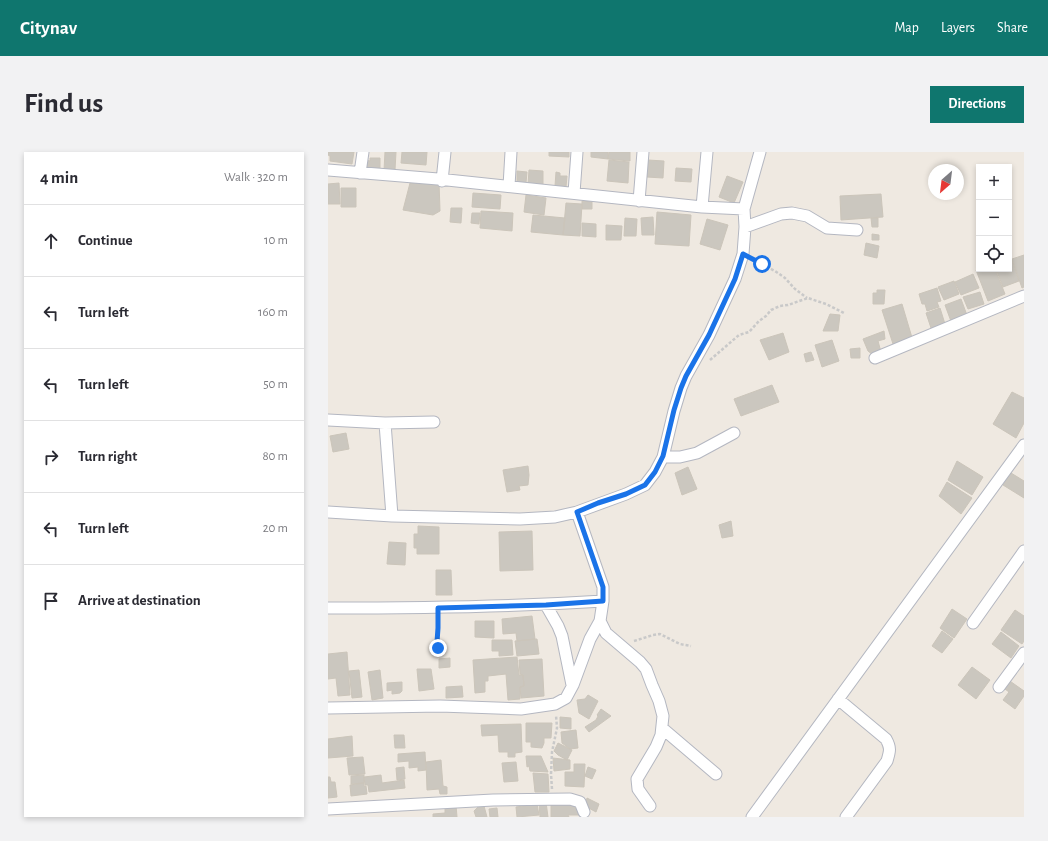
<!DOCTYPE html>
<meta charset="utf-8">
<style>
body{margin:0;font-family:"Alegreya Sans",sans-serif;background:#f2f2f3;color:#2b2b33}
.controls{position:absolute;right:12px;top:12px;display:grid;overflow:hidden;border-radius:0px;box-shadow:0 2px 6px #0003}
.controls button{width:36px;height:36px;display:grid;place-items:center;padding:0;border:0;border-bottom:1px solid #e1e1e2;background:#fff;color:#2b2b33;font:20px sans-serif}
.compass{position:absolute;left:600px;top:12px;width:36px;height:36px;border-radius:50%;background:#fff;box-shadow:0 2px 6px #0003;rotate:208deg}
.stop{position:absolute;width:12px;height:12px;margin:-9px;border:3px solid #1a73e8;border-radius:50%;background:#fff}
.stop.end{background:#1a73e8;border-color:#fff;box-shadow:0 1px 4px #0008}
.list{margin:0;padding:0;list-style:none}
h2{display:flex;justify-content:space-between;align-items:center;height:52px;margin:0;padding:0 16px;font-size:17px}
h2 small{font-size:13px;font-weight:400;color:#7c7c81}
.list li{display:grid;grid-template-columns:26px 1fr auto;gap:12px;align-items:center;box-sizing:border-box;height:72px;padding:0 16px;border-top:1px solid #e1e1e2}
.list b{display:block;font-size:15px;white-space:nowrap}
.list em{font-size:13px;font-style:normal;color:#7c7c81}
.icon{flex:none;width:22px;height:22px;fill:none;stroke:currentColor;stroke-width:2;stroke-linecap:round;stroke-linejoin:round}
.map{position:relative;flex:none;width:696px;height:665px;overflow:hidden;border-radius:0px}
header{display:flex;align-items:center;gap:24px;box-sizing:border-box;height:56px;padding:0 20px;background:#0f766e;color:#fff}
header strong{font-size:19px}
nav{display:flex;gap:22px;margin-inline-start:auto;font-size:14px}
.intro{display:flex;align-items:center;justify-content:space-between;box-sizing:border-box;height:96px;padding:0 24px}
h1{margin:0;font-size:28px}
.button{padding:10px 18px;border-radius:0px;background:#0f766e;color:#fff;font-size:14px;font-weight:700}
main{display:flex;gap:24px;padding:0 24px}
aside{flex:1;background:#fff;border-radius:0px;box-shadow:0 2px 6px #0003}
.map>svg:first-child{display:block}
</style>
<header>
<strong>Citynav</strong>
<nav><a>Map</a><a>Layers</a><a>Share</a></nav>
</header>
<div class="intro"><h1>Find us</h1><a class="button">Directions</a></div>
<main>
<aside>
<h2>4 min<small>Walk · 320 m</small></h2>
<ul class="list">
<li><svg class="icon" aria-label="ahead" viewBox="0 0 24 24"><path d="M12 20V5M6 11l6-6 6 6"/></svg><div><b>Continue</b></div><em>10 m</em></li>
<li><svg class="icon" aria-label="left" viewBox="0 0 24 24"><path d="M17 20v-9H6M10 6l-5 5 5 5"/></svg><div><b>Turn left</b></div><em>160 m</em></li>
<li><svg class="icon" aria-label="left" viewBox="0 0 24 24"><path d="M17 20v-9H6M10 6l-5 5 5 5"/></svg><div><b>Turn left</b></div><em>50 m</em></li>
<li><svg class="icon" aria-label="right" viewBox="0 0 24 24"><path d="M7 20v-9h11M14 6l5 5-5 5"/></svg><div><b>Turn right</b></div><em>80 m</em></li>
<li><svg class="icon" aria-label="left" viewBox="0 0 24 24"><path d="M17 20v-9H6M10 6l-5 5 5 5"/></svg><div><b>Turn left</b></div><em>20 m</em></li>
<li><svg class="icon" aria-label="arrive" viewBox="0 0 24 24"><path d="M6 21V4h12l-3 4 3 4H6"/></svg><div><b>Arrive at destination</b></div></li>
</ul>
</aside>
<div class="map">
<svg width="696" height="665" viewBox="0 0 696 665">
<rect width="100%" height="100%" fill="#efe9e1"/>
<path fill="#cbc7bf" stroke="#cbc5ba" d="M0,0H26L24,12L2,9V4L0,3Z
M57,0H68L67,18H56Z
M74,0H99L98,13L73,11Z
M221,0H241V5L221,4Z
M263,0H280V7L263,5Z
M281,0H302V9L280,7Z
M42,6H52V18L37,17L38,8L42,9Z
M281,8L301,10L300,31L279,29Z
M320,8L336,9L335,26L319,25Z
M348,16L364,17L363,30L347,29Z
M201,18L215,19V33L200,32Z
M189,19L199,20L198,31H189Z
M228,20L232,21V24H239L238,35L227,34Z
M399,24L415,30L406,51L391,45Z
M111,30L112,59L105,63L75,58L82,31Z
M11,31L12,52H0V32Z
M13,36H28V55H13Z
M145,41L173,43L172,57L144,55Z
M553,42L555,65L513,68L512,44Z
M198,43L218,46L216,63L196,60Z
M254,49L264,50V57H254Z
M238,51L254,52L252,84L235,83Z
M123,56H134L133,71L122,70Z
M153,59L185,61L184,79L152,76Z
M329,60L363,63L361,94L327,92Z
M144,61H152L151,72L143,71Z
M205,63L237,66L235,83L203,80Z
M325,65L326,83H314L313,66Z
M297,66L309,67L308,84H296Z
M543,66H550V75H544Z
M379,67L400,73L392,98L372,92Z
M254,71L268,72V85L254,84Z
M278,73L294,74L293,88H278Z
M544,82L551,83V88H544Z
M538,91L551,94L549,106L536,103Z
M696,103V135L694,136L684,107Z
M681,105H683L691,129L675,135L668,117H681Z
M651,117H667L677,142L660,149L648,118Z
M645,122L651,136L633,143L627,130Z
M626,129L631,142L616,148L610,135Z
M609,136L613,149L609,150L611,155L599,159L597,152H594L591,142Z
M549,138H557L556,152H545V141H549Z
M652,140L656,152L640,157L635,145Z
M633,147L640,166L624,172L617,153Z
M574,152L585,189L566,195L554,158Z
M612,156L617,172L603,176L598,161Z
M502,162L512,163L510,179H495Z
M556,179L557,187L550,189L553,200L545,203L540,199L535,187Z
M455,181L461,200L441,208L432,188Z
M504,188L511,209L494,215L487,193Z
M532,196V206H523L522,197Z
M483,200L486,208L478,210L476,202Z
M444,233L451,250L413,264L406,247Z
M684,240L696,246V271L688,286L665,272Z
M18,281L21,297L5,300L2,284Z
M629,309L655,325L644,343L620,328Z
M200,314L201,323L200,333L191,334L192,338L179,340L175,318Z
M360,315L369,337L354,343L347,321Z
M683,321L696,329V346L675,333Z
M619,330L644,346L633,362L611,344Z
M403,369L405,384L394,386L391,373Z
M90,374L111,375V402H89V396H86V382H90Z
M204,379L205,418L172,419L171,380Z
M61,390L78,391L77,413L59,412Z
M108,418H123L124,443H108Z
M624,457L639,467L626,486L612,476Z
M687,458L696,464V489L694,492L673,478Z
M204,464L207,487L189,489L188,481L175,482L174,467Z
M147,469H166V486L147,485Z
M614,479L625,487L614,501L604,494Z
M673,480L691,494L683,506L664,492Z
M209,487L211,502L189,504L187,489Z
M164,488H184L185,503L171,504V499H164Z
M19,500L22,543L10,544L8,526L0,527V502Z
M189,505L191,523H195L196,534L192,535V547L180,548L178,522L160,524V529H157V540L147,541L145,508Z
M122,506V515L111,516V507Z
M214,507L216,544L193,546L192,535L196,534L195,523L192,522L191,508Z
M644,515L662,528L648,547L630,533Z
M89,517H103L106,537L91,539Z
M31,518L34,545L24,546L21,519Z
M52,518L55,546L44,548L40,520Z
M679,527L696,539V544L687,557L675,548L681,540L673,534Z
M74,530V539L72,541L64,542V538L59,539V531Z
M134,534L135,545L118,546V535Z
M260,543L270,549L261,567L251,561L249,548L257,547Z
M273,557L283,564L261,580L257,575L268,568L270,564L269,563Z
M232,565L243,566V577L232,576Z
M198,571H224L223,586H216V591L214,596L203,595V590H198Z
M193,572L194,600L187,601V605H180V600H171L170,583L154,584L153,573Z
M248,578L250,596L242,597L234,591L233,580Z
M66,583H76L77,596H67Z
M24,584L25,604L0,606V587Z
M230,591L244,598L239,608L230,603L226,599Z
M97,600L98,618L90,619V615L81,616V609L70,610V602Z
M198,604H213L220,620L202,619L201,614L199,615Z
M35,605L37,622L21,623L19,606Z
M225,606L242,608V617L226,619Z
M113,608L115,634L119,635V642H112L111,637L99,638L98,610Z
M188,610L190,629L176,630L174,611Z
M246,612H257L256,635L237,634V620H246Z
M76,615L77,627L69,628L68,616Z
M260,615L268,618L264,627L257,624Z
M205,621L220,622L221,640H207Z
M36,623V631L23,632V624Z
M53,623L54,631L76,628L77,636L41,640L40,633H37L36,625Z
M0,625H2L3,630H7L9,645L0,646Z
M36,631V634H38L39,642L23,644L22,633Z
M259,646L271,652L268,660L257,654Z
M218,650L220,665H212L211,651Z
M223,650H251V663H240L241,665H223Z
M209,652L211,663L189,665L188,655Z
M117,653H128L129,665H105V662L117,661Z
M152,653L156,654L159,665H148L146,659Z
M169,656L170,665H162L161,657Z"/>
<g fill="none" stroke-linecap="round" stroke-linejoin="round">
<defs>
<path id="minor" d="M0,18L110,27L374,55L416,57
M32,21L35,0
M114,29L117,0
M181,34L183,0
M246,41L249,0
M311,49L315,0
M374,55L379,0
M417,75L453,62L464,61L479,64L499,76L529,78
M547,206L696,144
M0,268L57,271L106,270
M57,271L64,364
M335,305H352L369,301L406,281
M0,360L64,364L192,367L227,365L249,360
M218,453L230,474L234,484L244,533
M0,456C92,456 184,455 275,449
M272,469L278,481L312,510L318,517L324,533L331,549L335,564L333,583L328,595L309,627L310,637L322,654
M645,471L696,399
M671,535L696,501
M510,547L558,587C563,596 562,599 559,609L518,665
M0,556L112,554L193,557L227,552L238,546L245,533L262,487L272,469L275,449V435L249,360L298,342L317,333L327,320L335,305L346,259L353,236L358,224L381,183L407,127L415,102L417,75L416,57L432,0
M334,576L388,622
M0,657L165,648L242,647L252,650L256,660
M424,665L696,293"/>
</defs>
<use href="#minor" stroke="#b4b7c1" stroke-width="13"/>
<path stroke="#c9c9c9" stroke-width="2.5" stroke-dasharray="3 2" stroke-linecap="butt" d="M425,108L447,119L457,126L467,137L479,146
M382,208L411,183L421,180L431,169L438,164L443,158L452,154L460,153L480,146L498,152L516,161
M306,489L325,483L332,482L352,492L363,494
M110,503L109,490L110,476V465
M224,637L223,622L224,600L229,576L228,563"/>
<use href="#minor" stroke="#fff" stroke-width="11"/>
</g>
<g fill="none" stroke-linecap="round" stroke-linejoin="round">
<path stroke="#1a73e8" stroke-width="5" d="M110,496L109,490L110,476V456L218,453L275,449V435L249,360L270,351L298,342L317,333L327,320L335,304L346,258L353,236L358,224L381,183L407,127L415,102L434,112"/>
</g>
</svg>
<div class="controls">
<button>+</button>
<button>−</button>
<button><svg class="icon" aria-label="locate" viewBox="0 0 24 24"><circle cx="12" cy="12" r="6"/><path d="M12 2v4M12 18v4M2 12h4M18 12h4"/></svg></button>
</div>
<svg class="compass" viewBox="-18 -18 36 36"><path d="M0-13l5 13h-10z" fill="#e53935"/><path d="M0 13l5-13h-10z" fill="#7c7c81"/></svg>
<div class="stop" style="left:434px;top:112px"></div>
<div class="stop end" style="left:110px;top:496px"></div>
</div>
</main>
